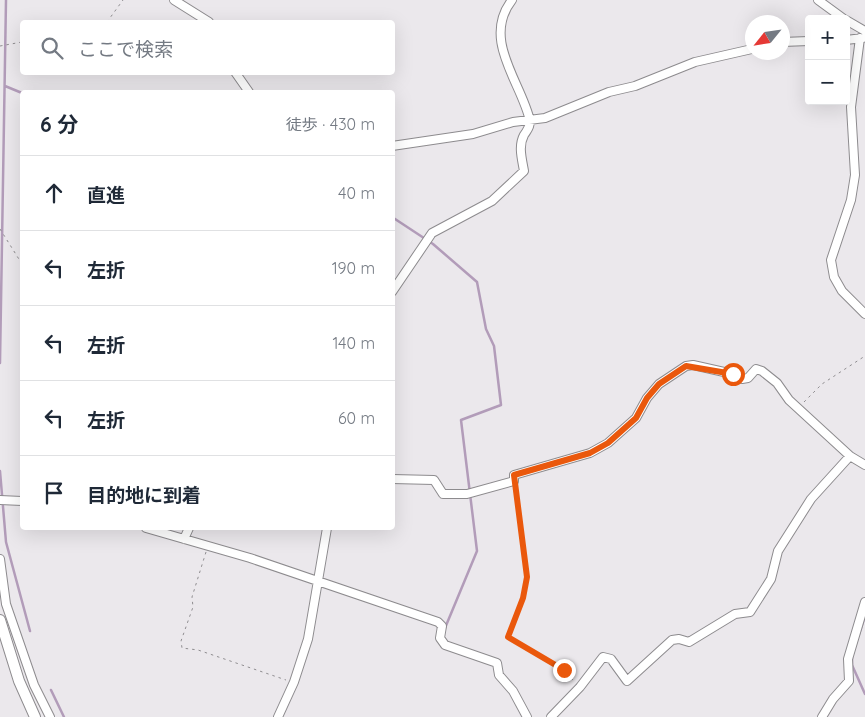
<!DOCTYPE html>
<html lang="ja">
<meta charset="utf-8">
<style>
body{margin:0;font-family:Quicksand,"Noto Sans JP",sans-serif;background:#f2f2f3;color:#1f2937}
.controls{position:absolute;right:15px;top:15px;display:grid;overflow:hidden;border-radius:5px;box-shadow:0 5px 20px #0002}
.controls button{width:45px;height:45px;display:grid;place-items:center;padding:0;border:0;border-bottom:1px solid #e0e1e3;background:#fff;color:#1f2937;font:25px sans-serif}
.compass{position:absolute;left:745px;top:15px;width:45px;height:45px;border-radius:50%;background:#fff;box-shadow:0 5px 20px #0002;rotate:240deg}
.stop{position:absolute;width:15px;height:15px;margin:-11px;border:4px solid #ea580c;border-radius:50%;background:#fff}
.stop.end{background:#ea580c;border-color:#fff;box-shadow:0 1px 5px #0008}
.list{margin:0;padding:0;list-style:none}
h2{display:flex;justify-content:space-between;align-items:center;height:65px;margin:0;padding:0 20px;font-size:21px}
h2 small{font-size:16px;font-weight:400;color:#747a83}
.list li{display:grid;grid-template-columns:32px 1fr auto;gap:15px;align-items:center;box-sizing:border-box;height:75px;padding:0 20px;border-top:1px solid #e0e1e3}
.list b{display:block;font-size:19px;white-space:nowrap}
.list em{font-size:16px;font-style:normal;color:#747a83}
.icon{flex:none;width:28px;height:28px;fill:none;stroke:currentColor;stroke-width:2;stroke-linecap:round;stroke-linejoin:round}
.map{position:relative;flex:none;width:865px;height:717px;overflow:hidden}
.search{position:absolute;background:#fff;box-shadow:0 5px 20px #0002;left:20px;top:20px;width:375px;height:55px;display:flex;align-items:center;gap:12px;box-sizing:border-box;padding:0 18px;border-radius:5px;color:#747a83;font-size:19px}
.panel{position:absolute;background:#fff;box-shadow:0 5px 20px #0002;left:20px;top:90px;width:375px;height:440px;border-radius:5px}
.map>svg:first-child{display:block}
</style>
<div class="map">
<svg width="865" height="717" viewBox="0 0 865 717">
<rect width="100%" height="100%" fill="#ebe8ec"/>
<g fill="none" stroke-linecap="round" stroke-linejoin="round">
<path stroke="#b29cb9" stroke-width="2.5" d="M5,86L22,93
M392,217L433,244L477,282L486,329L494,346L501,405L461,420L477,551L445,628
M0,363L6,0
M0,471L6,542L30,631
M859,634L865,616
M852,656V665L865,694
M51,690L64,717"/>
<defs>
<path id="street" d="M174,0L209,22
M818,0L844,19
M846,20L865,31
M860,38L851,107L855,175L851,200L831,260L834,277L842,291L865,314
M846,40L863,38
M782,42L809,41
M235,72L249,92
M392,146L473,134L513,122L545,118L609,92L635,86L695,62L752,49
M392,292L432,233L492,201L524,171C522,159 518,146 524,135C527,130 530,128 530,121C522,83 481,40 512,0
M392,479L434,480L443,494H467L514,481V475L590,453L608,443L636,418L647,398L659,384L686,366L693,365L733,374L742,379L748,378L756,369L762,371L777,383L789,400L850,456L865,465
M0,500L22,501
M146,528L250,558L438,622L442,626L440,638L445,645L497,663L499,675L513,691L527,717
M184,539L189,528
M0,559L6,604L34,685L50,717
M278,717L294,682L308,639L327,528
M551,717L580,687L603,657L611,659L627,681L672,640L679,639L689,642L735,614L750,612L771,579L778,551L811,499L850,456
M822,717L833,699L849,681L848,659L865,602"/>
<path id="secondary" d="M0,620L19,681L35,717"/>
</defs>
<use href="#street" stroke="#8d8b8e" stroke-width="10"/>
<use href="#secondary" stroke="#8d8b8e" stroke-width="12"/>
<path stroke="#8f8d90" stroke-width="1" stroke-dasharray="2.5 4" stroke-linecap="butt" d="M107,22L123,0
M0,46L22,42
M0,229L22,264
M804,402L822,384L865,356
M516,489L527,577L523,598L508,637L558,665L574,681
M206,552L192,597L193,607L181,641L182,648L198,650L286,680"/>
<use href="#street" stroke="#fff" stroke-width="8"/>
<use href="#secondary" stroke="#fff" stroke-width="10"/>
</g>
<g fill="none" stroke-linecap="round" stroke-linejoin="round">
<path stroke="#ea580c" stroke-width="6" d="M564,670L508,637L523,598L527,577L514,475L590,453L608,443L636,418L647,398L659,384L686,366L733,374"/>
</g>
</svg>
<div class="controls">
<button>+</button>
<button>−</button>
</div>
<svg class="compass" viewBox="-18 -18 36 36"><path d="M0-13l5 13h-10z" fill="#e53935"/><path d="M0 13l5-13h-10z" fill="#747a83"/></svg>
<div class="stop" style="left:733px;top:374px"></div>
<div class="stop end" style="left:564px;top:670px"></div>
<div class="search"><svg class="icon" aria-label="search" viewBox="0 0 24 24"><circle cx="10" cy="10" r="6"/><path d="M15 15l6 6"/></svg>ここで検索</div>
<section class="panel">
<h2>6 分<small>徒歩 · 430 m</small></h2>
<ul class="list">
<li><svg class="icon" aria-label="ahead" viewBox="0 0 24 24"><path d="M12 20V5M6 11l6-6 6 6"/></svg><div><b>直進</b></div><em>40 m</em></li>
<li><svg class="icon" aria-label="left" viewBox="0 0 24 24"><path d="M17 20v-9H6M10 6l-5 5 5 5"/></svg><div><b>左折</b></div><em>190 m</em></li>
<li><svg class="icon" aria-label="left" viewBox="0 0 24 24"><path d="M17 20v-9H6M10 6l-5 5 5 5"/></svg><div><b>左折</b></div><em>140 m</em></li>
<li><svg class="icon" aria-label="left" viewBox="0 0 24 24"><path d="M17 20v-9H6M10 6l-5 5 5 5"/></svg><div><b>左折</b></div><em>60 m</em></li>
<li><svg class="icon" aria-label="arrive" viewBox="0 0 24 24"><path d="M6 21V4h12l-3 4 3 4H6"/></svg><div><b>目的地に到着</b></div></li>
</ul>
</section>
</div>
